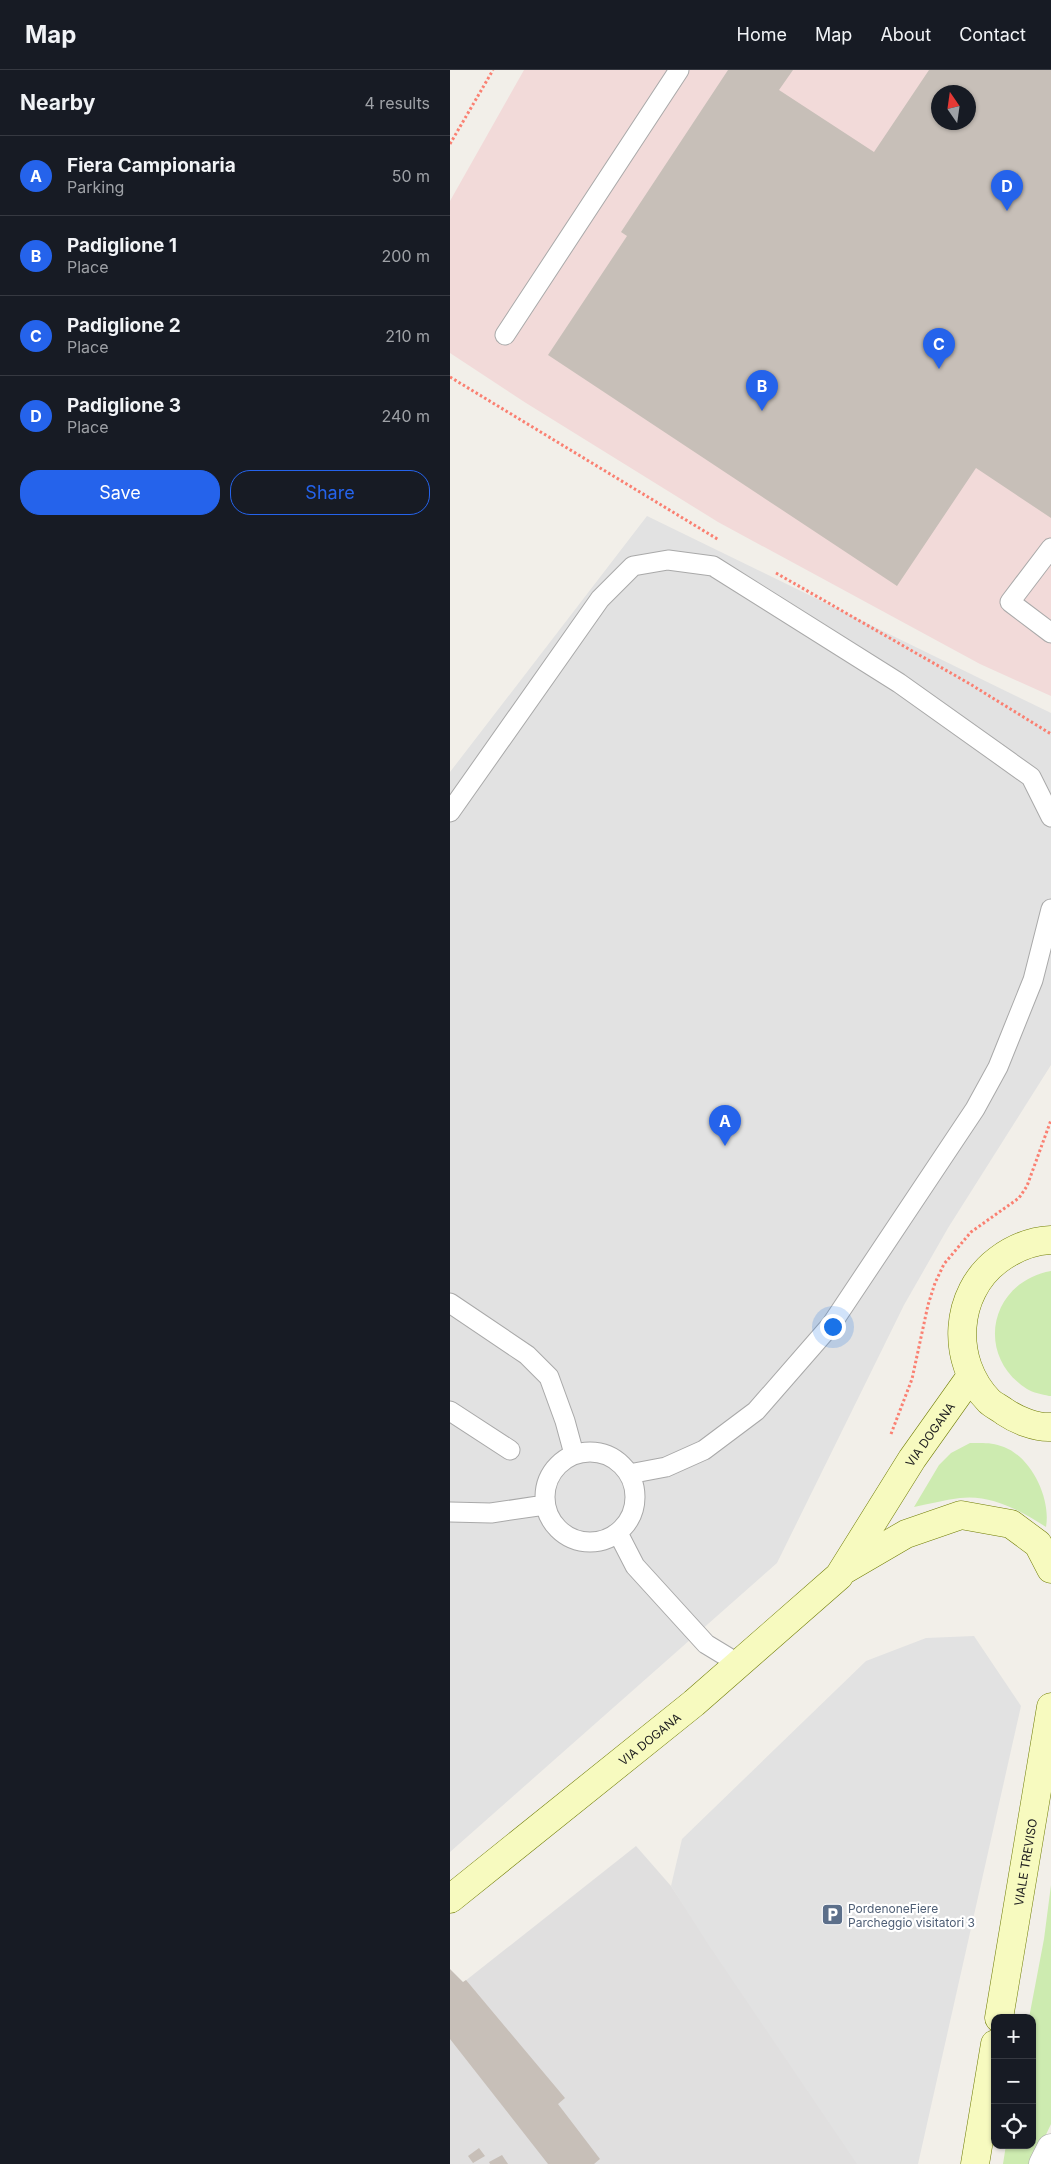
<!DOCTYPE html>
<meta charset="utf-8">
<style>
body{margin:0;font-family:Inter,sans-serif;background:#20242c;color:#f1f3f6}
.controls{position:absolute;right:15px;bottom:15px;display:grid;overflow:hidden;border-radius:10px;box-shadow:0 1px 4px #0004}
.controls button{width:45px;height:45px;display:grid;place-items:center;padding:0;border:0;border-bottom:1px solid #363941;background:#171b24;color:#f1f3f6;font:25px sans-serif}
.compass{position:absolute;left:481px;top:15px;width:45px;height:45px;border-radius:50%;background:#171b24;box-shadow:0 1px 4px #0004;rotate:347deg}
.you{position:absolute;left:382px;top:1256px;width:18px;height:18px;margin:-12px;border:4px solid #fff;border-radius:50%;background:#1a73e8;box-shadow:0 0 0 8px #1a73e833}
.badge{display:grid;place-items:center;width:32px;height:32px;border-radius:50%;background:#2563eb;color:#fff;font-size:16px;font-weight:700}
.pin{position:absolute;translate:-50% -41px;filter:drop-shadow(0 1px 2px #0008)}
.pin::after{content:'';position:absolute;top:26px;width:18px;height:15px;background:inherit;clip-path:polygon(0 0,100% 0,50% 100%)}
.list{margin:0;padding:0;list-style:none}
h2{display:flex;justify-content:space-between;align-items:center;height:65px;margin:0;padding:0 20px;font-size:21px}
h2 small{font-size:16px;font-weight:400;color:#9ea1a6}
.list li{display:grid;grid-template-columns:32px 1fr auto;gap:15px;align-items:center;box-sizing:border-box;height:80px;padding:0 20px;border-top:1px solid #363941}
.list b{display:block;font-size:19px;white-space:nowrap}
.list p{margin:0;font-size:16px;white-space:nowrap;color:#9ea1a6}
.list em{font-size:16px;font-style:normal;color:#9ea1a6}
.actions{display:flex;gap:10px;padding:15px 20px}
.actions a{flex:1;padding:11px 0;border:1px solid #2563eb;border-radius:20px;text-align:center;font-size:18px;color:#2563eb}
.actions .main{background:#2563eb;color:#fff}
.icon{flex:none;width:28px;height:28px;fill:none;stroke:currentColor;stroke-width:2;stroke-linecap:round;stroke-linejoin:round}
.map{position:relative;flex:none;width:601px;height:2094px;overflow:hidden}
header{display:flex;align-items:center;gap:30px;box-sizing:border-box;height:70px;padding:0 25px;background:#171b24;border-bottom:1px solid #363941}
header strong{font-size:24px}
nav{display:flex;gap:28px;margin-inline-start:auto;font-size:18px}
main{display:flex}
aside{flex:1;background:#171b24}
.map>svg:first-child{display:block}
</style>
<header>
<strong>Map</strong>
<nav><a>Home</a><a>Map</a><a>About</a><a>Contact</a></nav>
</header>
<main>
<aside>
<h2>Nearby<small>4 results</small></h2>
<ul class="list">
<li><span class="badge">A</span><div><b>Fiera Campionaria</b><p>Parking</p></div><em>50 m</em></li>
<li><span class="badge">B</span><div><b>Padiglione 1</b><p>Place</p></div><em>200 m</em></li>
<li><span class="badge">C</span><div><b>Padiglione 2</b><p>Place</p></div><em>210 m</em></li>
<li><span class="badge">D</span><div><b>Padiglione 3</b><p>Place</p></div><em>240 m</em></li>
</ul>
<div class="actions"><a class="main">Save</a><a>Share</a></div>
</aside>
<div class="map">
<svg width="601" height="2094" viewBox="0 0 601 2094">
<rect width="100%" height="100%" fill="#f2efe9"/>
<path fill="#e0dfdf" d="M186,1776L221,1816L408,2094H0V1923Z"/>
<path fill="#f2dad9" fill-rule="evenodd" d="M74,0H601V626L530,594L268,452L76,333L0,283V131ZM488,22H518V52H488Z"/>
<path fill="#cdebb0" d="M601,1201V1326H599C592,1324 583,1323 577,1319C524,1285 540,1212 601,1201Z
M520,1373C532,1373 542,1372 554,1377C582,1388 601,1429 596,1457C571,1441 541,1424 510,1428C494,1430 479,1434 464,1437L489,1395L501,1383Z
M601,1815V2054L582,2094H553L556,2075H582V1948H579L594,1869Z"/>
<path fill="#e2e2e2" d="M197,446L601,643V995L498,1158L454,1235L327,1493L0,1782V702Z
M524,1566L571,1636L468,2094H407L258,1874L221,1816L232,1769L416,1591L476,1568Z"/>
<path fill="#c7bfb8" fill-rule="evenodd" d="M278,0H343L329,20L424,82L479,0H601V448L526,398L447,516L98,285L177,166L171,162ZM488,22H518V52H488Z
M0,1899L13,1912L16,1910L115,2028L108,2034L150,2089L144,2094H98L0,1969Z
M29,2078L35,2086L23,2093L18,2086Z
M52,2085L58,2094H40L39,2092Z"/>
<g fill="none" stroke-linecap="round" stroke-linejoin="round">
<defs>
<path id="lane" d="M55,265L229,0
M601,478L560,532L601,563
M0,742L150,529L183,496L218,490L263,496L449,613L581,707L601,747
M0,1233L77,1285L99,1307L115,1351L124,1384
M0,1341L60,1380
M95 1427a45 45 0 1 1 90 0a45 45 0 1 1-90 0Z
M179,1404L216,1397L254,1380L306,1341L381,1255L525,1039L548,997L583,910L601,839
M0,1442L41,1443L95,1435
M168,1463L185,1496L256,1574L289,1594"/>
<path id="street" d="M593,2094L601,2078"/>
<g id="secondary">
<path d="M601,1170C581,1171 564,1178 548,1190C504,1223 500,1291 539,1331C543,1335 550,1338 555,1342C567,1350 586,1358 601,1357"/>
<path d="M396,1499L456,1464L511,1445L561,1454L588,1474L601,1499"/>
<path id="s1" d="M0,1829L244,1633L389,1506L462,1389L521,1306"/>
<path id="s2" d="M549,1948L601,1637"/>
<path d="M525,2094L545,1974"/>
</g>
</defs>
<use href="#lane" stroke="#a9a9a9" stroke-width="21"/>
<use href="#street" stroke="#a9a9a9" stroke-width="29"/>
<use href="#secondary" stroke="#707d05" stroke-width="29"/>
<path stroke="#fa8072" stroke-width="3" stroke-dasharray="2.5 2.5" stroke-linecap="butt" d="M0,74L43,0
M0,307L269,470
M326,503L520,614L601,664
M441,1364L462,1309L478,1235L485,1213L494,1194L521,1162L569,1128L577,1116L601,1050"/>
<use href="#lane" stroke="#fff" stroke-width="19"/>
<use href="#street" stroke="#fff" stroke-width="28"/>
<use href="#secondary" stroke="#f7fabf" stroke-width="28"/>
</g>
<defs>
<symbol id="parking-square" viewBox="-11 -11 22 22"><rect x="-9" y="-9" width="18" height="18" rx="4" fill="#5c6f8a" stroke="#fff"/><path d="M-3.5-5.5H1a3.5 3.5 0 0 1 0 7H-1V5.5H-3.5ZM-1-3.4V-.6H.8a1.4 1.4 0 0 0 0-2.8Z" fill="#fff"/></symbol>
</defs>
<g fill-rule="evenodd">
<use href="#parking-square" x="370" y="1832" width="25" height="25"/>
</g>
<g text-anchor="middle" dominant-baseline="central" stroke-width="4.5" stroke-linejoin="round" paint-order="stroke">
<g font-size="12" fill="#222" stroke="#fff">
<text stroke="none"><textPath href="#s1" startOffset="674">VIA DOGANA</textPath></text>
<text stroke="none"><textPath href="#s1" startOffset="256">VIA DOGANA</textPath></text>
<text stroke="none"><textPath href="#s2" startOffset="158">VIALE TREVISO</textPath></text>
</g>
<g font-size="12" fill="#4e5e75" stroke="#fff" text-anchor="start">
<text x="398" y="1838">PordenoneFiere<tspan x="398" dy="14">Parcheggio visitatori 3</tspan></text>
</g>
</g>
</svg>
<div class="controls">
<button>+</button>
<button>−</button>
<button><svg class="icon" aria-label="locate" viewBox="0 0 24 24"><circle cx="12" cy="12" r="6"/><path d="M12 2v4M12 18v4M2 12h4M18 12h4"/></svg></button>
</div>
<svg class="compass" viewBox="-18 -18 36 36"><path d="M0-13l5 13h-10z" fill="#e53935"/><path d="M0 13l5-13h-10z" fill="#9ea1a6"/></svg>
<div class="you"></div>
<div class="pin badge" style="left:275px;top:1076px">A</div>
<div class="pin badge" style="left:312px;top:341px">B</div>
<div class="pin badge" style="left:489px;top:299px">C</div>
<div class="pin badge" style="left:557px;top:141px">D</div>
</div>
</main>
